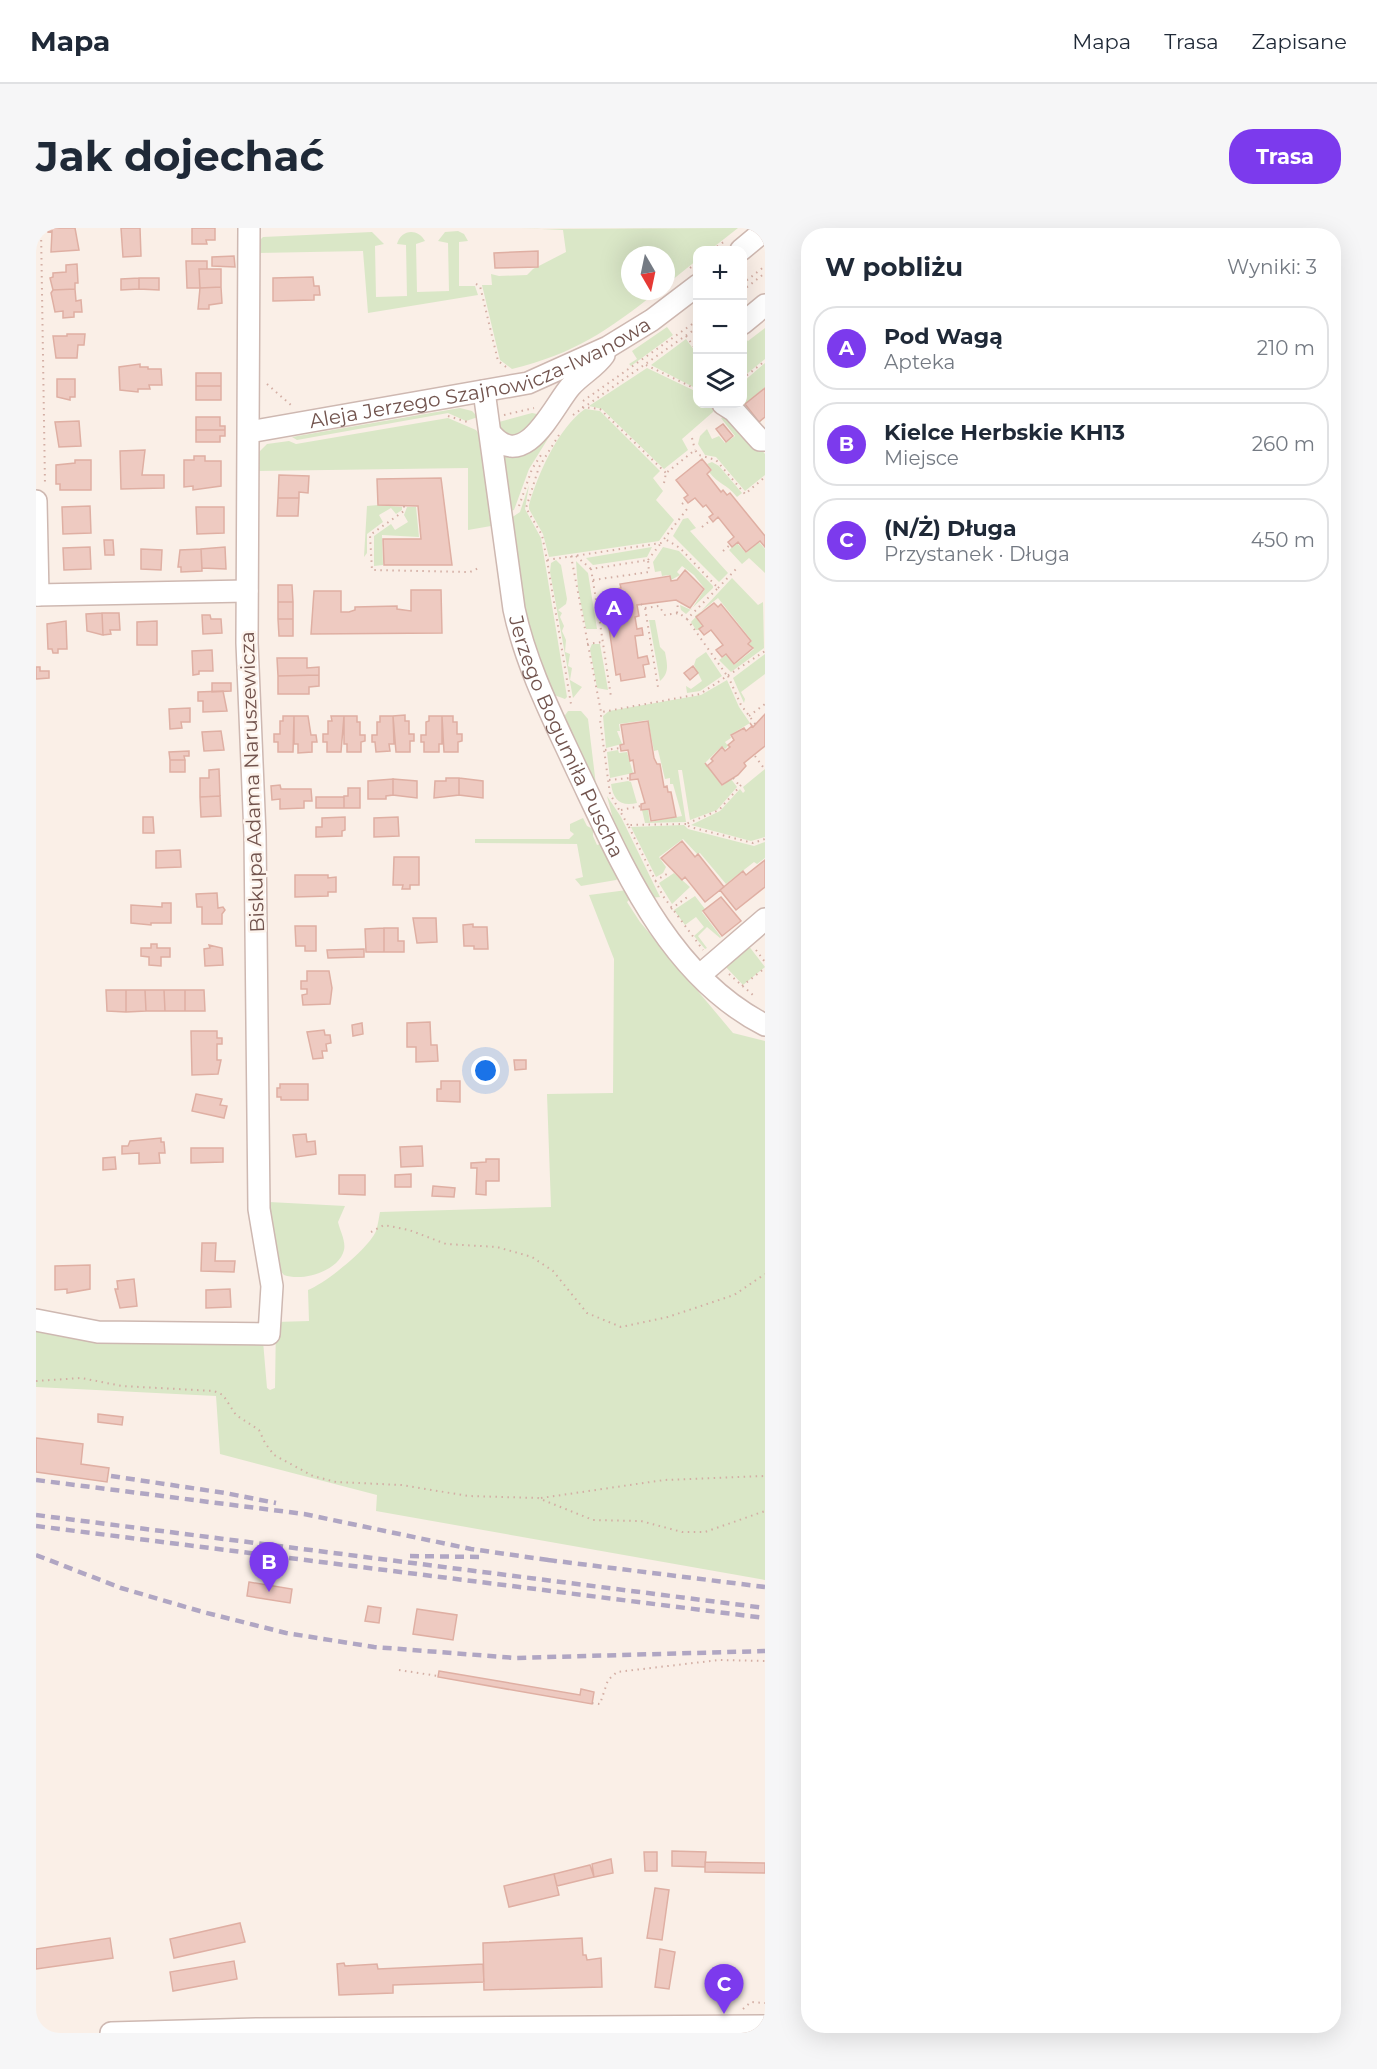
<!DOCTYPE html>
<html lang="pl">
<meta charset="utf-8">
<style>
body{margin:0;font-family:Montserrat,sans-serif;background:#f6f6f7;color:#1f2937}
.controls{position:absolute;right:18px;top:18px;display:grid;overflow:hidden;border-radius:12px;box-shadow:0 6px 24px #0002}
.controls button{width:54px;height:54px;display:grid;place-items:center;padding:0;border:0;border-bottom:2px solid #e0e1e3;background:#fff;color:#1f2937;font:30px sans-serif}
.compass{position:absolute;left:585px;top:18px;width:54px;height:54px;border-radius:50%;background:#fff;box-shadow:0 6px 24px #0002;rotate:171deg}
.you{position:absolute;left:450px;top:843px;width:21px;height:21px;margin:-15px;border:4px solid #fff;border-radius:50%;background:#1a73e8;box-shadow:0 0 0 9px #1a73e833}
.badge{display:grid;place-items:center;width:39px;height:39px;border-radius:50%;background:#7c3aed;color:#fff;font-size:20px;font-weight:700}
.pin{position:absolute;translate:-50% -50px;filter:drop-shadow(0 2px 3px #0008)}
.pin::after{content:'';position:absolute;top:32px;width:21px;height:18px;background:inherit;clip-path:polygon(0 0,100% 0,50% 100%)}
.list{margin:0;padding:0;list-style:none}
h2{display:flex;justify-content:space-between;align-items:center;height:78px;margin:0;padding:0 24px;font-size:26px}
h2 small{font-size:20px;font-weight:400;color:#747a83}
.list li{display:grid;grid-template-columns:39px 1fr auto;gap:18px;align-items:center;box-sizing:border-box;height:84px;margin:0 12px 12px;padding:0 12px;border:2px solid #e0e1e3;border-radius:24px}
.list b{display:block;font-size:22px;white-space:nowrap}
.list p{margin:0;font-size:20px;white-space:nowrap;color:#747a83}
.list em{font-size:20px;font-style:normal;color:#747a83}
.icon{flex:none;width:33px;height:33px;fill:none;stroke:currentColor;stroke-width:2;stroke-linecap:round;stroke-linejoin:round}
.map{position:relative;flex:none;width:729px;height:1805px;overflow:hidden;border-radius:24px}
header{display:flex;align-items:center;gap:36px;box-sizing:border-box;height:84px;padding:0 30px;background:#fff;border-bottom:2px solid #e0e1e3}
header strong{font-size:28px}
nav{display:flex;gap:33px;margin-inline-start:auto;font-size:21px}
.intro{display:flex;align-items:center;justify-content:space-between;box-sizing:border-box;height:144px;padding:0 36px}
h1{margin:0;font-size:42px}
.button{padding:15px 27px;border-radius:24px;background:#7c3aed;color:#fff;font-size:21px;font-weight:700}
main{display:flex;gap:36px;padding:0 36px}
aside{flex:1;background:#fff;border-radius:24px;box-shadow:0 6px 24px #0002}
.map>svg:first-child{display:block}
</style>
<header>
<strong>Mapa</strong>
<nav><a>Mapa</a><a>Trasa</a><a>Zapisane</a></nav>
</header>
<div class="intro"><h1>Jak dojechać</h1><a class="button">Trasa</a></div>
<main>
<div class="map">
<svg width="729" height="1805" viewBox="0 0 729 1805">
<rect width="100%" height="100%" fill="#faefe7"/>
<path fill="#dae7c7" d="M483,0L501,1L702,0L674,22H662L661,32L630,57V27H594V63H622C571,103 540,125 476,141L464,132L446,57H456L455,46L463,48L491,47L497,41L530,24L527,2Z
M422,3L428,6L432,13L423,14V58H439L442,67L332,85L327,23L222,25V14L227,9L336,4L348,16L339,18L340,69L371,68L370,17L361,16C365,1 382,0 389,13L380,16L381,64L413,63L412,15L402,13L409,4Z
M631,99L637,107L595,138L593,136L601,131L596,123Z
M729,100V131L707,149V109L712,113Z
M650,111L661,126V161L615,137Z
M729,135V159L708,177L723,194L729,189L720,199L698,176H706L707,154Z
M611,140L661,164L662,176H679L677,184L646,211L652,222L628,241L566,181L553,178Z
M424,180L436,183L442,189L430,193L412,185L261,212L256,209Z
M549,181L564,183L624,243L617,250L627,263L620,272L638,292L623,313L513,329L507,306L493,281V277C502,246 522,200 549,181Z
M496,185L506,187L483,208H474L464,201L463,194Z
M691,188L702,191L729,226V247L709,263L680,229L669,227L662,216L664,208L671,201L676,211L683,208L689,215L699,208L685,190Z
M412,190L440,202L443,206L455,298L432,302V240L222,243L221,226L231,216L253,213L260,216Z
M523,193L493,241L478,282L473,283L466,225Z
M676,234L683,238L706,265L701,269C691,256 682,256 673,244L676,242L671,236Z
M493,257L489,281L505,310L531,469L529,471L518,467L513,461L492,408L475,290L484,284Z
M342,277L366,279V282L360,286L355,280L343,287L347,294L331,306V325L328,329L331,278Z
M371,279H380L383,309L346,307L347,337L338,338V308L355,296L359,302L372,294L368,287Z
M652,290L660,300L654,303L692,345L683,354L637,308L647,291Z
M723,314L729,321V345L713,330L706,336L693,322L701,315L710,325Z
M616,319L611,329L557,337L550,330Z
M627,319L643,323L677,358V360L650,386L645,382L644,377L655,382L669,361L658,347L646,338L641,344L644,347L635,352L633,347L626,348L625,343L619,344L617,334Z
M520,332L525,337L531,371L530,376L522,382L526,385L524,389L528,398L526,403L530,412L529,424L534,426L532,438L536,440L534,452L546,459L537,470L514,344L515,335Z
M540,333L552,345L561,401H550L542,361Z
M696,350L722,377L727,374L728,420L695,444L683,432L690,427L698,437L718,421L713,416L716,413L682,370L659,388L666,398L664,402H660L655,394Z
M613,392H619L624,419L629,424C631,435 634,445 624,453Z
M556,416H564L572,462L561,460L554,421Z
M670,424L686,448L664,463L651,465L650,458L655,461L666,453L658,437L660,431Z
M729,426V446L705,464L709,471L708,475L697,450Z
M691,452L703,479L714,495L694,507L695,510L689,514L692,518L689,521L686,518L669,535L686,558L695,551L701,559L681,582L654,592L646,542H642L650,594L609,595L606,582H612L614,594L646,588L637,556H634V550L629,551L622,522L618,523L612,492L583,496L584,503H581L586,516L570,520L567,488L573,483L665,467Z
M532,483H545L552,491L560,557L527,490Z
M582,522L583,525L591,524L597,545L574,550L571,524Z
M729,541V609L715,613L655,597L684,583L704,561L707,565L709,563L707,559Z
M592,553L595,554L601,575C585,579 577,572 575,556Z
M571,568L585,589L624,669L614,670L578,595Z
M547,590L551,598L557,601V608L561,617L572,613L584,649L580,652L545,658L539,651L547,649L541,616L439,615V611H533L538,606L534,603V596Z
M648,597L652,601L718,618L729,614V630L721,636L718,634L690,656L664,625L661,626L647,611L623,629L630,639L627,645L620,649L595,599Z
M638,645L654,659L636,676L623,655Z
M591,662L594,671L591,674L604,694L697,805L729,813V1352L340,1283L341,1267L184,1226L180,1168L0,1159V1101L227,1113L231,1160L234,1162L239,1160L240,1094L273,1093L272,1062C290,1055 333,1020 340,1003C342,997 343,989 344,984L515,979L511,866L577,865L578,731L553,667Z
M659,668L669,681L666,684L685,709L684,710L671,699L662,708L671,720L669,721L658,708L668,699L660,689L649,697L638,682Z
M712,717L729,739L707,757L688,737Z
M233,974L309,978L302,994C304,1003 310,1013 308,1022C303,1043 267,1054 248,1047L238,1036Z"/>
<path fill="#eecac1" stroke="#dfafa3" stroke-width="1.5" d="M11,0H39L43,22L15,24L16,3L12,4Z
M85,0H104L105,28L87,29Z
M156,0H179V12H170L171,16H156Z
M502,23V39L459,40L458,25Z
M198,28L199,39L176,38V29Z
M150,33H171V41H163L164,60H151Z
M41,36L42,55H39V61L17,62L14,50L17,49V45L30,44V37Z
M163,41H185V59L164,60Z
M277,49L278,58H283L284,67H278V72L237,73V50Z
M103,50H123V62L103,61Z
M103,50V61L85,62V51Z
M185,59L186,75L173,77V81H162L164,60Z
M39,61L40,73L45,72L46,84H38V89L27,90V83L19,84L15,65L17,62Z
M31,106H49L48,117H42L41,130H20L17,108H31Z
M104,136V139H112V141H125L126,157H113L114,161H102V164L84,162L83,139Z
M160,145H185V158H160Z
M21,151H39V169H34V172L21,169Z
M160,158H185V172H160Z
M729,160V189L723,194L709,176Z
M160,189H184V198H189V202H160Z
M43,193L45,218L23,219L19,194Z
M687,196L697,208L690,214L680,201Z
M160,202H189V208H184V214H160Z
M109,222L106,247H128V260L85,261L84,223Z
M158,228H169V233H185V258L157,262V258L148,259V232H158Z
M666,231L675,242L671,246L685,264L687,262L691,267L694,265L729,308V319L724,313L710,324L702,314L696,319L692,314L698,309L682,289L677,294L673,289L677,286L670,277L667,279L659,270L652,275L648,270L652,267L640,252Z
M39,232H55V262H24V256H20V237L39,235Z
M243,247L273,248L272,265L263,264V270H242Z
M405,250L416,337H348L347,311H385L382,278L342,277L341,251Z
M242,270H263L262,288H241Z
M54,278L55,305L27,306L26,279Z
M160,279H188V305L161,306Z
M68,312H77L78,327H69Z
M54,319L55,341L28,342L27,320Z
M189,319L190,341L166,340L165,321Z
M105,321L126,322L125,342L105,341Z
M165,321L166,343L145,344V339H142L144,322Z
M649,342L668,361L654,380L640,372L601,377L603,388L599,389L601,401L606,400L607,407L599,408L602,430L611,428L613,436L607,437L609,449L585,453L584,446L580,447L573,400H575L574,394L577,393L572,363L585,360L584,356L634,348L635,353L641,352Z
M242,357H256L257,374H242Z
M375,362H405L406,405L275,406L278,363H305V384H313L319,382V379L361,378V381L375,383Z
M242,374H257V391H242Z
M678,375L682,379L685,376L715,413L712,416L717,420L698,436L690,426L686,429L680,422L687,417L675,402L668,407L663,401L667,398L660,389Z
M66,385L67,407L51,403L50,386Z
M66,385H83L84,402H74L75,406L67,407Z
M166,387H174L175,391H185L186,405L167,406Z
M242,391H257V408H243Z
M30,393L31,421H22V425H17L16,421H12L11,396Z
M121,393V417H101V394Z
M176,422L177,443H163V446L157,447L156,423Z
M241,430H271V440L283,439V447L242,448Z
M657,438L662,445L654,452L648,445Z
M0,439H4V443H13V450L0,451Z
M283,447V458L273,459V466H242V448Z
M176,455H195V463L176,464Z
M187,463L191,483L167,484V473H162V464Z
M154,480V494H145L146,500L134,501L133,481Z
M729,486V518L708,535L710,538L702,547L686,557L669,535L671,538L677,533L675,531L686,519L689,523L694,519L692,517L698,512L695,507L708,500L710,503L716,498L714,495L717,499Z
M369,487V493H373V506H378V513H374V524H360L357,488Z
M247,488H258L257,524H242V514H238V506H244V493H247Z
M258,488H272L275,507H280L281,514H276V524L262,525V516H258Z
M295,488H308L305,524H291V514H287V506H292V493H296Z
M308,488H321V494H324V507H329V513L325,514V524H311V516H308Z
M344,488H357L358,516H353L354,523L340,524L339,514H336V507H341V494H344Z
M393,488H406V516H403V524H388V514H385V507H390V494L393,493Z
M406,488H417V494H421V506H426V513L422,514V524H408Z
M612,493L618,530L621,536H624L628,559L631,558L632,564H635L640,589L615,593L613,581L605,582V576L609,575L602,551L594,552V546L599,545L597,532L594,533L592,522L585,523L584,517L588,516L585,497Z
M185,503L188,522L168,523L166,504Z
M153,523V528H148L149,532H134L133,524Z
M134,532H149V544H134Z
M183,541L184,568L164,569V550H173V542Z
M410,550H423V567L398,570L399,553H410Z
M423,550L447,553V570L423,567Z
M357,551L381,553V570L357,567Z
M357,551V567L350,568V571H332V553Z
M244,557L245,561H275L276,573H268V580L244,581V571L236,572L235,558Z
M312,560H324V580H308V568H312Z
M184,568L185,588L165,589L164,569Z
M280,569H308V580H280Z
M107,589H117L118,605H107Z
M309,589V602L306,603V608L280,609V599H286V590Z
M362,589L363,608L338,609V590Z
M646,613L659,629L662,626L688,659L669,674L649,649L646,652L625,630Z
M144,622L145,639L120,640V623Z
M358,629H383V657H374V661H366L367,657H357Z
M729,632V659L700,682L684,662L707,643L710,647Z
M259,647H292V650L300,649V664H292V668L259,669Z
M181,665L182,680L187,679L189,682L186,686V696H166V679H161L160,666Z
M685,669L705,693L686,708L667,683Z
M126,675H135V695H115V697L95,695V677L126,679Z
M377,690H400L401,714L381,715Z
M437,696V699H451L452,721H438V718H428L427,697Z
M259,698H280V723H269V718H260Z
M348,700H362V713H368V724H348Z
M348,700V724H330L329,701Z
M115,716H121V720H134V729H125V738L113,737V729L105,728V720H115Z
M173,717L186,720L187,737L169,738L168,721L174,720Z
M328,721V729L292,730L291,722Z
M271,743H293L296,760L294,776L267,777L266,767L271,766V761H265V753H271Z
M70,762H90V784L71,783Z
M90,762H109L110,783L90,784Z
M109,762H128L129,783H110Z
M128,762H149V783H129Z
M149,762H168L169,783H149Z
M394,794L395,817H401L402,833L380,834V819H371V795Z
M326,795L327,806L317,808L316,797Z
M288,802L289,807H294L295,815L290,816L291,823H286L287,830L277,831L271,804Z
M155,803H181V810H186V816H181V832H185L182,846L156,847Z
M478,832H490V841L479,842Z
M405,853H424V874L401,873V861H405Z
M244,856H272V872H245V869H241V860H244Z
M160,866L186,871L184,877L191,878L188,890L156,883Z
M270,906L271,914L279,913L280,926L260,929L257,907Z
M125,910V914H128L129,925H123L124,935L103,936V925L86,926V918H92L94,913Z
M386,918L387,938L365,939L364,919Z
M155,920H187V934L155,935Z
M79,929L80,941L67,942V930Z
M450,931H463V953H450V967L440,966L441,940H435V935L450,934Z
M375,946V959H359V947Z
M303,947H329V967L303,966Z
M397,958L419,960L418,969L396,968Z
M166,1015H180L179,1033H199L198,1044L165,1043Z
M54,1037V1061L31,1065V1061L19,1062V1038Z
M98,1051L101,1078L84,1080L79,1061H82L81,1053Z
M194,1061L195,1079L170,1080V1062Z
M62,1186L87,1189L86,1197L62,1194Z
M0,1210L47,1216L45,1236L73,1240L71,1254L0,1244Z
M213,1354L256,1361L254,1375L211,1368Z
M332,1378L345,1380L343,1395L329,1393Z
M381,1381L421,1387L417,1412L377,1406Z
M403,1443L544,1467L545,1461L558,1464L556,1476L402,1449Z
M636,1623L670,1624L669,1639L636,1638Z
M608,1624H621V1643H609Z
M575,1631L577,1645L558,1649L556,1636Z
M669,1634L729,1635V1645L669,1644Z
M554,1637L558,1649L521,1658L518,1646Z
M518,1646L523,1667L473,1679L468,1658Z
M619,1660L633,1662L626,1712L611,1710Z
M204,1695L209,1714L138,1730L134,1711Z
M74,1710L77,1730L0,1741V1721Z
M546,1710L547,1727H550L551,1732L565,1730L566,1759L448,1762L447,1715Z
M624,1721L639,1724L633,1761L619,1759Z
M198,1733L201,1751L137,1763L134,1744Z
M308,1735L309,1738L341,1736L342,1741L447,1736L448,1754L357,1757V1765L303,1767L301,1736Z"/>
<g fill="none" stroke-linecap="round" stroke-linejoin="round">
<defs>
<g id="minor">
<path d="M705,22L729,2"/>
<path d="M706,96L729,77"/>
<path id="s1" d="M448,163L478,381C490,438 517,490 541,542C586,636 631,747 729,797"/>
<path d="M687,176L698,183L724,212H729"/>
<path id="s2" d="M213,204L492,155L572,119L616,92L662,57"/>
<path d="M456,207C489,244 517,179 534,159C544,147 559,140 568,127"/>
<path d="M0,273L2,367"/>
<path d="M0,367L211,363"/>
<path d="M664,747L729,691"/>
<path d="M0,1092L62,1104L233,1106L236,1058L223,981L219,607L211,415L213,0"/>
<path d="M75,1805L222,1801L729,1798"/>
</g>
</defs>
<use href="#minor" stroke="#ceb8b1" stroke-width="24"/>
<path stroke="#d3aea4" stroke-width="2" stroke-dasharray="1.5 4.5" stroke-linecap="butt" d="M5,0L9,257
M676,22L689,13
M654,40L662,34
M440,56L444,58L462,133L473,141
M706,56L729,38
M706,63L729,45
M650,108L662,124
M610,137L662,162
M706,151L729,133
M231,156L256,178
M547,173L662,92
M546,179L564,181L630,245
M468,187L498,180
M537,187L662,99
M412,188L435,195
M523,207L503,239L490,280L506,307L511,332L625,315L651,281
M656,210L659,222
M628,255L630,245L659,222L663,227L680,232L709,266L729,249
M646,276L650,273
M368,278V283L334,307L336,342L434,344L445,339
M483,278L496,241L507,224
M666,299L675,292
M687,323L694,317
M535,328L565,484
M540,328L555,341
M511,332L535,476
M612,332L625,315
M557,352L613,344L612,332L555,341L563,390L564,395L575,469
M682,360L702,339
M605,376L609,380L622,459
M609,380L623,378L629,387L643,385L651,391L682,360L644,320L629,311
M641,385L642,374
M651,391L692,449
M551,416L566,414
M692,448L705,477L720,497
M713,488L729,476
M569,522L584,520
M719,528L727,539
M697,550L703,557
M573,552L594,550
M705,557L683,582L650,596L654,599L717,615L729,611
M585,582L605,578
M650,596L592,597L627,668L667,722
M592,597L574,566L564,492L566,484L664,466L729,423
M619,653L631,646
M635,681L654,667
M720,722L729,734
M693,746L718,768
M706,758L729,740
M335,1004L348,997L373,1002L410,1016L461,1019L496,1029L517,1043L551,1085L585,1099L632,1089L698,1067L729,1046
M0,1153L45,1150L86,1158L178,1163L187,1167L200,1187L223,1202L229,1215L238,1227L277,1248L300,1254L366,1257L432,1268L502,1270L557,1292L605,1293L646,1304H669L729,1283
M505,1270L628,1252L729,1248
M363,1442L402,1448
M556,1475L564,1476L572,1452L581,1444L683,1432L729,1433
M707,1781L715,1774L729,1775"/>
<use href="#minor" stroke="#fff" stroke-width="21"/>
<path stroke="#b0a6c3" stroke-width="4.5" stroke-dasharray="9 6" stroke-linecap="butt" d="M75,1248L189,1265L240,1275
M0,1252L268,1286L435,1321L519,1333
M0,1287L729,1380
M0,1298L729,1390
M0,1327L85,1360L167,1384L250,1405L338,1419L480,1430L729,1423
M374,1328L443,1329
M512,1332L729,1359"/>
</g>
<g text-anchor="middle" dominant-baseline="central" stroke-width="5" stroke-linejoin="round" paint-order="stroke">
<g font-size="20" fill="#72544e" stroke="#fdf4ed">
<text stroke="none"><textPath href="#s2" startOffset="240">Aleja Jerzego Szajnowicza-Iwanowa</textPath></text>
<text stroke="none"><textPath href="#s1" startOffset="358">Jerzego Bogumiła Puscha</textPath></text>
<text transform="translate(216 554) rotate(-92)">Biskupa Adama Naruszewicza</text>
</g>
</g>
</svg>
<div class="controls">
<button>+</button>
<button>−</button>
<button><svg class="icon" aria-label="layers" viewBox="0 0 24 24"><path d="M12 4l9 5-9 5-9-5zM3 14l9 5 9-5"/></svg></button>
</div>
<svg class="compass" viewBox="-18 -18 36 36"><path d="M0-13l5 13h-10z" fill="#e53935"/><path d="M0 13l5-13h-10z" fill="#747a83"/></svg>
<div class="you"></div>
<div class="pin badge" style="left:578px;top:410px">A</div>
<div class="pin badge" style="left:233px;top:1364px">B</div>
<div class="pin badge" style="left:688px;top:1786px">C</div>
</div>
<aside>
<h2>W pobliżu<small>Wyniki: 3</small></h2>
<ul class="list">
<li><span class="badge">A</span><div><b>Pod Wagą</b><p>Apteka</p></div><em>210 m</em></li>
<li><span class="badge">B</span><div><b>Kielce Herbskie KH13</b><p>Miejsce</p></div><em>260 m</em></li>
<li><span class="badge">C</span><div><b>(N/Ż) Długa</b><p>Przystanek · Długa</p></div><em>450 m</em></li>
</ul>
</aside>
</main>
